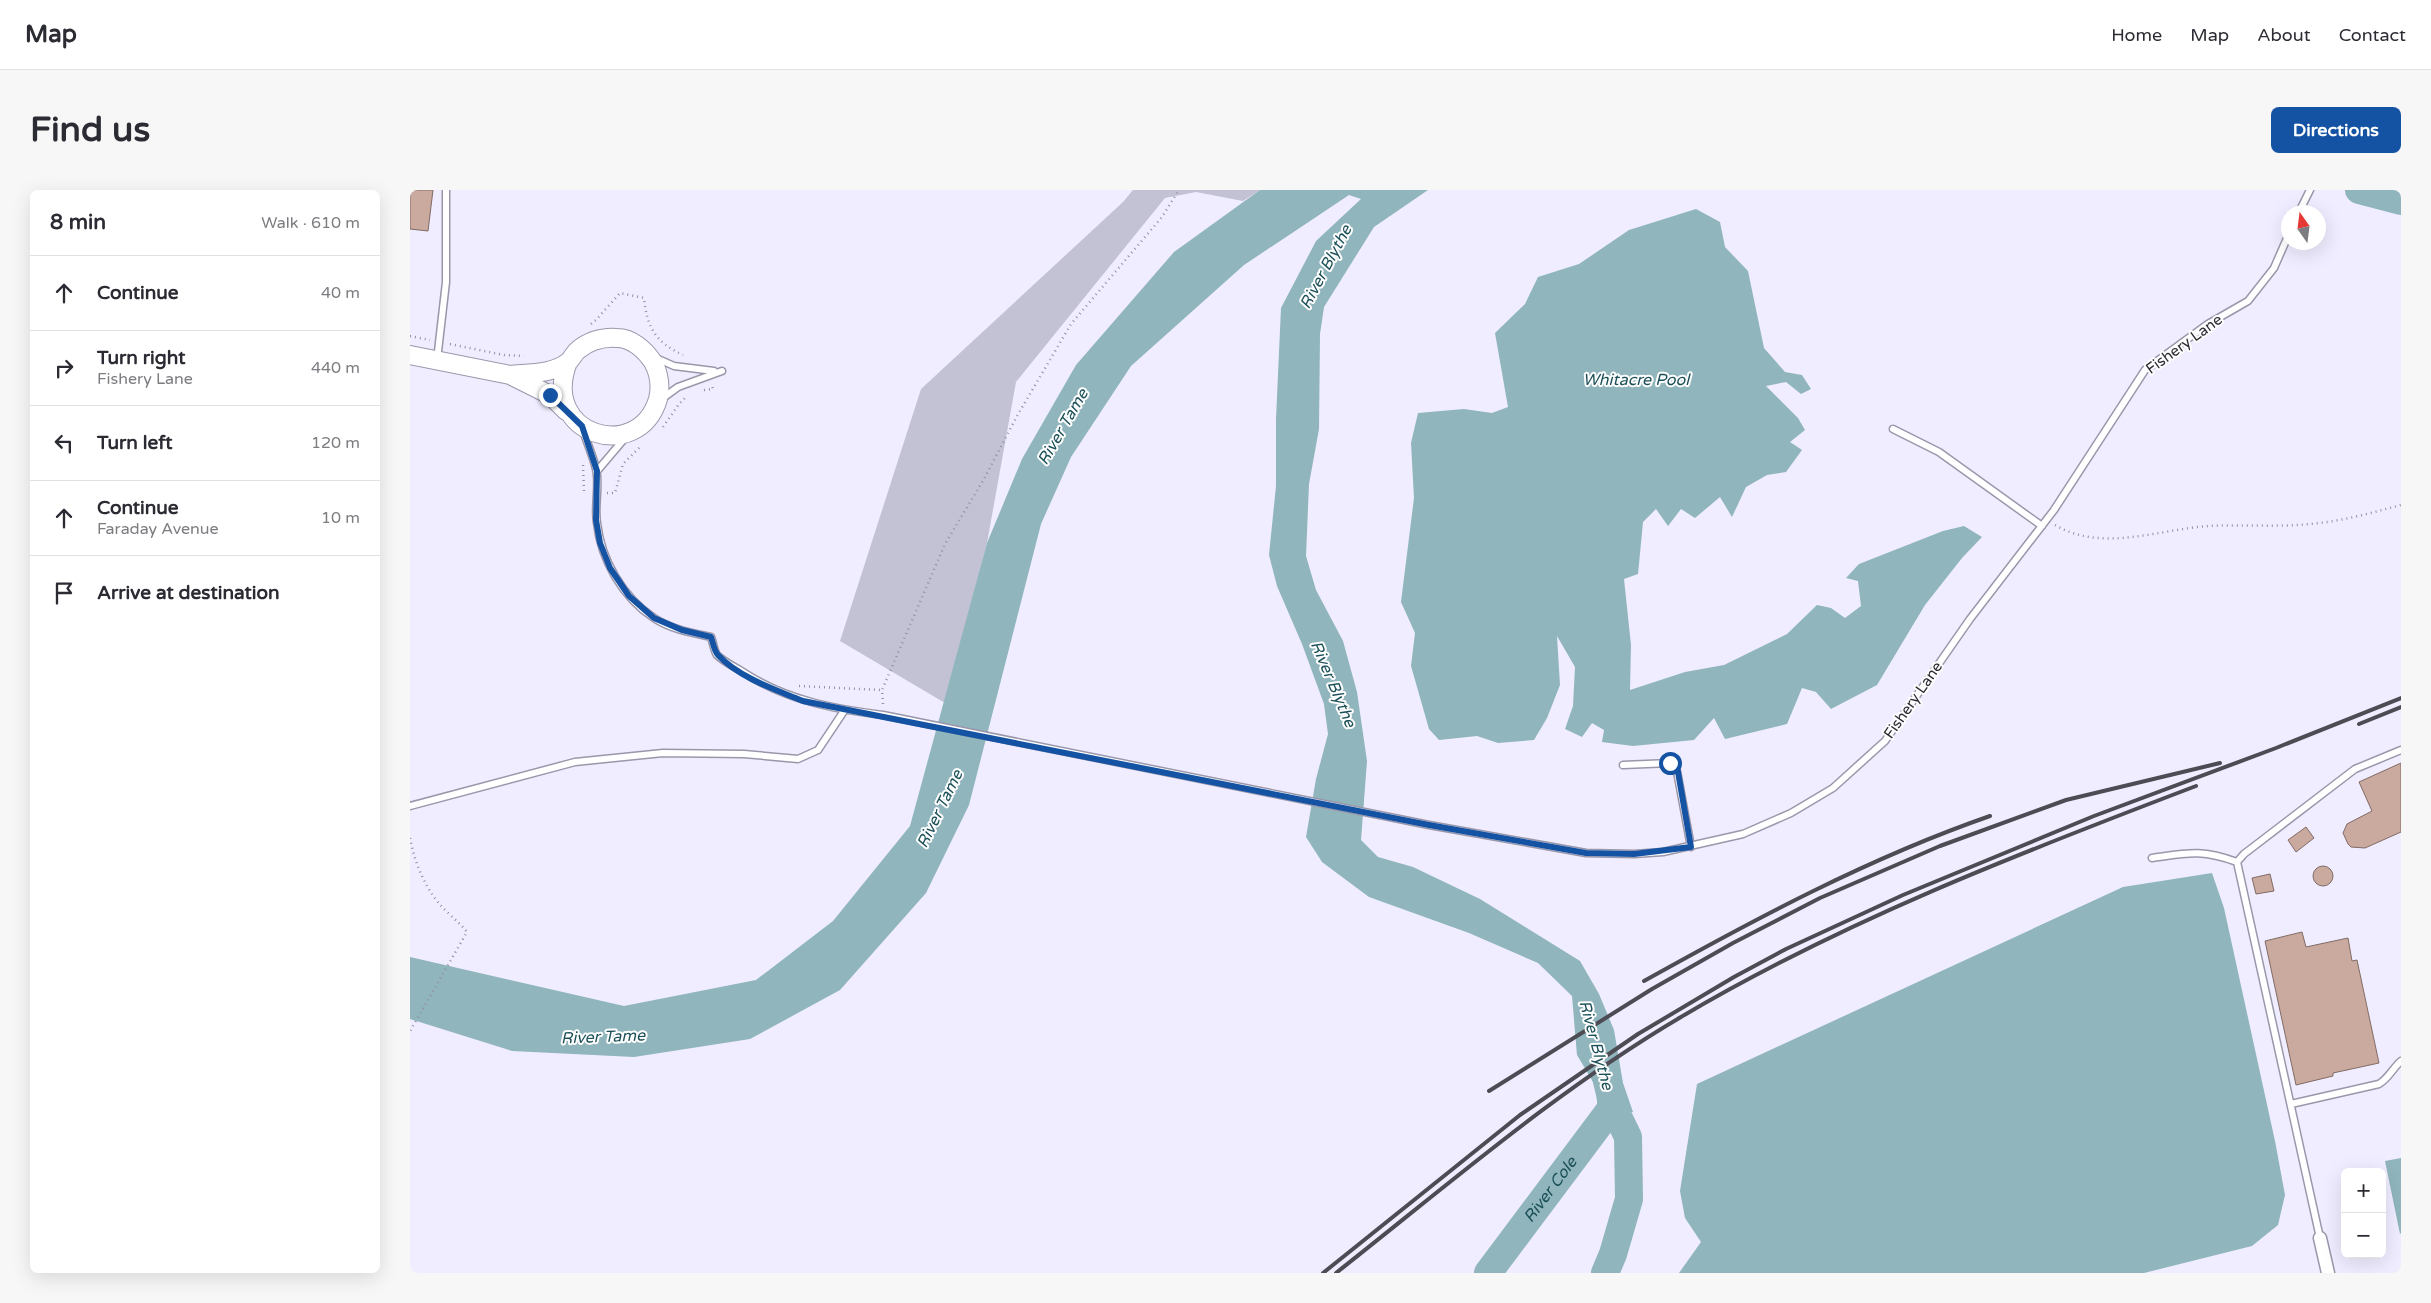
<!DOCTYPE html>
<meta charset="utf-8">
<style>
body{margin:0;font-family:"Varela Round",sans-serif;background:#f7f7f7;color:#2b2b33}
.controls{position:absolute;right:15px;bottom:15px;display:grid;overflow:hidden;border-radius:8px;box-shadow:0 5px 20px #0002}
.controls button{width:45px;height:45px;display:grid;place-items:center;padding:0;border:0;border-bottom:1px solid #e1e1e2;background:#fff;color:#2b2b33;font:25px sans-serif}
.compass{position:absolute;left:1871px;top:15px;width:45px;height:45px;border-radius:50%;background:#fff;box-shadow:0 5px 20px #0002;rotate:346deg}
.stop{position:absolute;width:15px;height:15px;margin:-11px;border:4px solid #1452a3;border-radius:50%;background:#fff}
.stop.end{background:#1452a3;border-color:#fff;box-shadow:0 1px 5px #0008}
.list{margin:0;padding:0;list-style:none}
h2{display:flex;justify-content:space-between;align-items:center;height:65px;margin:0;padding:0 20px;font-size:21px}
h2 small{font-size:16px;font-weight:400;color:#7c7c81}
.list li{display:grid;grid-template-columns:32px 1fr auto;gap:15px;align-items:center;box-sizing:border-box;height:75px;padding:0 20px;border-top:1px solid #e1e1e2}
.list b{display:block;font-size:19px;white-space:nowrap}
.list p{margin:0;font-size:16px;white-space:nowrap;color:#7c7c81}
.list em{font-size:16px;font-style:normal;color:#7c7c81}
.icon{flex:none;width:28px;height:28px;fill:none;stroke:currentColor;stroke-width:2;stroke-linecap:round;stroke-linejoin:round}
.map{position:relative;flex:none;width:1991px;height:1083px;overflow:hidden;border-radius:8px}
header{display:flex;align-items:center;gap:30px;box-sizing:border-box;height:70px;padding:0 25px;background:#fff;border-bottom:1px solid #e1e1e2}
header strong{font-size:24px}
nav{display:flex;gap:28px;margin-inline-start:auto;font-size:18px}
.intro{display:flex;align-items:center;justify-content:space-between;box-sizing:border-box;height:120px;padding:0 30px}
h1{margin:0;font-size:35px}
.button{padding:12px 22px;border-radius:8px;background:#1452a3;color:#fff;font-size:18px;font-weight:700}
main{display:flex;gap:30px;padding:0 30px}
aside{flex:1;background:#fff;border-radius:8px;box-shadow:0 5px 20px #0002}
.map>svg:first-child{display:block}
</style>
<header>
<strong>Map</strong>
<nav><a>Home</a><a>Map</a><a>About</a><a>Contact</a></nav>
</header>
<div class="intro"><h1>Find us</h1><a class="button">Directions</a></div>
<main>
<aside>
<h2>8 min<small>Walk · 610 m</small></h2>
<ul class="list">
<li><svg class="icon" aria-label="ahead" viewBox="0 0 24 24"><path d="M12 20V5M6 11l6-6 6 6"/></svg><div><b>Continue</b></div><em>40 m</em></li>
<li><svg class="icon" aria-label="right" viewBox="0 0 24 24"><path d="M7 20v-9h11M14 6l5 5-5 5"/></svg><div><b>Turn right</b><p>Fishery Lane</p></div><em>440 m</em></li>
<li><svg class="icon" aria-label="left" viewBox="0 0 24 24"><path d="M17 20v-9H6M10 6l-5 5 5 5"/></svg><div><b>Turn left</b></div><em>120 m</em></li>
<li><svg class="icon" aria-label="ahead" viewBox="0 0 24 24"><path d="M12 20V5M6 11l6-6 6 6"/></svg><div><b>Continue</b><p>Faraday Avenue</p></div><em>10 m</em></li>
<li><svg class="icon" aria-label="arrive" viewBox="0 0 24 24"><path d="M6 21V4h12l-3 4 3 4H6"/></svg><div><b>Arrive at destination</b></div></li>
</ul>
</aside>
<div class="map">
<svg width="1991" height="1083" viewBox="0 0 1991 1083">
<rect width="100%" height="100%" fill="#efedff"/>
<path fill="#c3c1d4" d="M723,0H850L833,11L786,2L755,8L606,192L577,353L535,513L430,451L511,199L713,12Z"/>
<path fill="#90b5bc" d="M850,0H1018L964,37L914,117L910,144L909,239L899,294L896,366L906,400L933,451L947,502L957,571L951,650L968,667L1003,677L1070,709L1170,771L1189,804L1204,840L1213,893L1223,922L1188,926L1186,897L1167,865L1162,806L1128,773L1059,743L959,707L912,672L896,647L906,589L918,544L914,514L892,454L867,396L859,365L866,296V229L871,118L906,51L951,9L939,5L834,75L721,176L661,267L631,334L559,615L516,703L430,800L340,849L224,867L102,861L0,829V767L214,816L346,790L423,731L500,636L577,353L612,269L666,175L764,62Z
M1286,19L1310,32L1315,57L1338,81L1354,158L1375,182L1392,185L1401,199L1391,204L1376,192L1356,196L1388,228L1395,240L1380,252L1392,260L1376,282L1357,285L1336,297L1322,327L1310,307L1285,328L1271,319L1258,336L1246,319L1233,332L1228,384L1214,389L1221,455L1220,500L1275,482L1314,475L1377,444L1407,415L1421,418L1435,428L1451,416L1448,391L1436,388L1449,374L1533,341L1554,336L1572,347L1552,368L1515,415L1467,495L1421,519L1406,502L1392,498L1377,534L1315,549L1304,528L1284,550L1223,556L1192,552L1194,540L1182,533L1172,547L1155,539L1163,516L1165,477L1147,446L1150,495L1137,528L1124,550L1088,553L1067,546L1029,550L1019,539L1001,476L1005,443L991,412L1004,308L1001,253L1008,223L1054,219L1082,223L1098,217L1085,143L1115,114L1128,87L1169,74L1219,40Z
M1802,683L1814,718L1865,951L1875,1005L1868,1035L1842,1056L1734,1083H1269L1291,1052L1275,1028L1270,1001L1287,894L1713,697Z
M1991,968V1043L1990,1044L1975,971Z"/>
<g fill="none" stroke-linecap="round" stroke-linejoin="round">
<g stroke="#90b5bc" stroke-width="28">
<path d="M1949,0L1991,11"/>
<path id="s1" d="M1078,1083L1203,916"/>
<path d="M1195,1083L1203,1064L1219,1009L1218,947L1203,916L1196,887"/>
</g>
</g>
<path fill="#caa99f" stroke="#816b65" d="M0,0H23L18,41L0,39Z
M1991,573V642L1955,658L1941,657L1938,654L1933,643L1937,634L1962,621L1949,592Z
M1896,637L1904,648L1886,662L1878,650Z
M1903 686a10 10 0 1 1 20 0a10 10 0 1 1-20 0Z
M1860,684L1864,701L1846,704L1842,688Z
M1892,742L1896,757L1938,748L1942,771L1947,770L1969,873L1923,883V886L1886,895L1855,751Z"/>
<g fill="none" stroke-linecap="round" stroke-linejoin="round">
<defs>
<path id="lane" d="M1889,22L1900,0
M246,168L264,176L304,181
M27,170L36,92V0
M253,208L268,197L312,181
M1483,239L1529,262L1632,336
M173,240C177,253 183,266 186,279C190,296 184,316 187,333C191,369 212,407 244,428C260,439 282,443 301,447C303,452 304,461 307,465C314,472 325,477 333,482C376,510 423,519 473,525L1019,635L1176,663L1224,664L1253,662L1333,644L1381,623L1423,598L1475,551L1560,429L1644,320L1735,180L1798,134L1838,111L1864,78L1878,46
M187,281L215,248
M1213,575L1260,573L1266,576L1281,657
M0,616L165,572L253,563L334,564L388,569L408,560L434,521
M1742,668C1778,663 1791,659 1827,672
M1881,914L1969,894C1979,888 1982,879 1991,871
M1910,1048L1827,672L1834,664L1945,579L1991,560"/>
<path id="street" d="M1910,1048L1918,1083"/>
<path id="secondary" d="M0,165L100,185L140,205L156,221
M100,185C119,183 143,184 158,172C162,169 164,163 168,160C179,151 192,147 207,148C222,148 235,160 243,172C249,183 251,197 248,209C229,274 129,246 158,172"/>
</defs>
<use href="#lane" stroke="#9a97ab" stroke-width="9"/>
<use href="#street" stroke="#9a97ab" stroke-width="15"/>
<use href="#secondary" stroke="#9a97ab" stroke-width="20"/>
<path stroke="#93929f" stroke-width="2.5" stroke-dasharray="1 4" stroke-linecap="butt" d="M181,134L186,130L210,103L234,108C237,137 245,152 273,165
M0,146L20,150
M40,154L94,165L114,166
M294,200L303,199L302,196
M253,237L269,214L277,206
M173,275L174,302H177
M197,303H205L213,274L230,257
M1645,335C1692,363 1749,339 1799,336C1835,334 1872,338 1909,333C1937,330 1964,322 1991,315
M389,496L472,500
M473,514L472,500L535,354L574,289L607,226L661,134L752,27L769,0
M0,648C5,675 17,703 37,722C44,729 51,734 57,742L0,841"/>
<use href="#lane" stroke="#fff" stroke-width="6"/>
<use href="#street" stroke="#fff" stroke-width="12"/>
<use href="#secondary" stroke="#fff" stroke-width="18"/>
<path stroke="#4d4c55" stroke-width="4" d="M1949,534L1991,517
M1234,791C1345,729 1459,668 1580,626
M1079,901L1242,799L1323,753L1410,708L1530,656L1656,610L1810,573
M913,1083L1110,925L1228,844L1324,787L1376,759L1493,705L1684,626L1866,558L1991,508
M926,1083C1039,994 1147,900 1271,827C1433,731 1610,663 1786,596"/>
</g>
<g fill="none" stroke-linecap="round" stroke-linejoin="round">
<path stroke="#1452a3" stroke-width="6" d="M140,205L172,236L187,281L186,330L190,353L200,378L219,406L244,428L272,440L301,447C303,452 304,461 308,465C328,487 366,500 393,511L1019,635L1176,663L1224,664L1281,657L1268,582L1266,576L1260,573"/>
</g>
<g text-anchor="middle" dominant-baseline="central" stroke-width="4" stroke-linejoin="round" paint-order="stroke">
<g font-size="15" fill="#2c2b33" stroke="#fdfdfd">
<text transform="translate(1774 154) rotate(-36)">Fishery Lane</text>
<text transform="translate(1503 510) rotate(-55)">Fishery Lane</text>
</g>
<g font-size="16" font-style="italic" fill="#1b5059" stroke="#fdfdfd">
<text transform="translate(916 77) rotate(-62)">River Blythe</text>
<text x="1226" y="190">Whitacre Pool</text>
<text transform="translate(653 237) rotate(-60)">River Tame</text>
<text transform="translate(923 494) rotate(67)">River Blythe</text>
<text transform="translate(530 619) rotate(-64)">River Tame</text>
<text transform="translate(193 847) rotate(-2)">River Tame</text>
<text transform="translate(1186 855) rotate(75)">River Blythe</text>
<text stroke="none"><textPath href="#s1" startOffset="104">River Cole</textPath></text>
</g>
</g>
</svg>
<div class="controls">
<button>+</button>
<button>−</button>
</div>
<svg class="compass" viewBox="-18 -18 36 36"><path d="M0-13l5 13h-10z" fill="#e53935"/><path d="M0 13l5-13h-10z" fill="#7c7c81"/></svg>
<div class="stop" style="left:1260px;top:573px"></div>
<div class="stop end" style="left:140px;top:205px"></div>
</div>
</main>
